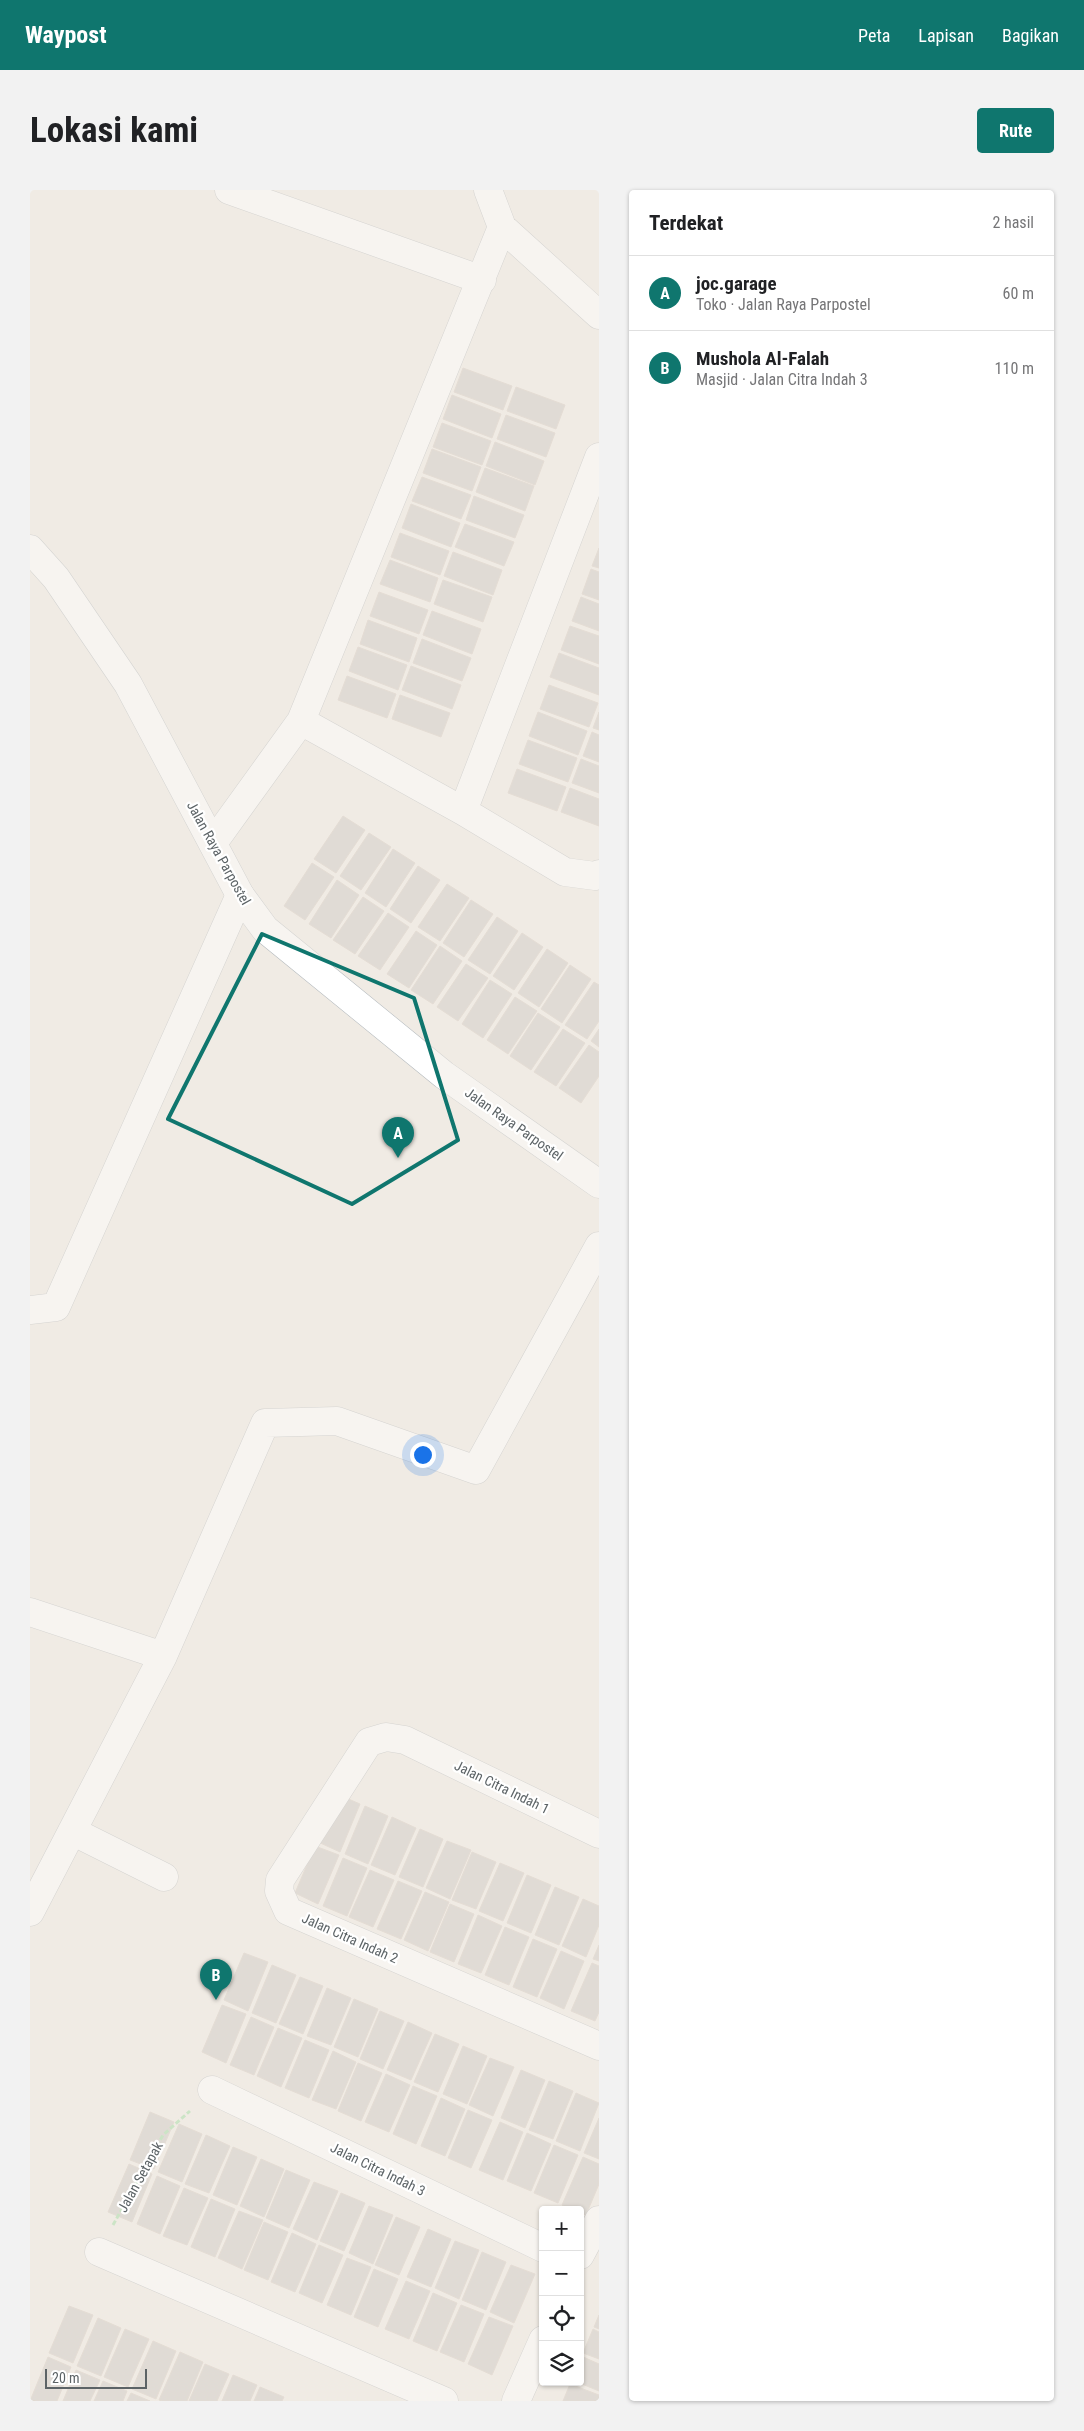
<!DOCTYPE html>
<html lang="id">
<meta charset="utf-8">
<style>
body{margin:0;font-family:"Roboto Condensed",sans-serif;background:#f2f2f2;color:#202124}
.controls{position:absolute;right:15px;bottom:15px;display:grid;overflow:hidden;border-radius:5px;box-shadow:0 1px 4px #0004}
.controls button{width:45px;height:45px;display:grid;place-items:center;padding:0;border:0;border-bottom:1px solid #e0e0e0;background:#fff;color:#202124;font:25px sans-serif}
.scale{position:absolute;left:15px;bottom:12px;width:102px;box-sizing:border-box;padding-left:5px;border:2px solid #5c6366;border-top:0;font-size:14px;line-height:18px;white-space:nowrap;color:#5c6366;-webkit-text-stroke:4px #fff;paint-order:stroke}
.you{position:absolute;left:392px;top:1264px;width:18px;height:18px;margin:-12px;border:4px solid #fff;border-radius:50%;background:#1a73e8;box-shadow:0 0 0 8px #1a73e833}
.badge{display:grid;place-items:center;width:32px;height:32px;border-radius:50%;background:#0f766e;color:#fff;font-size:16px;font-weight:700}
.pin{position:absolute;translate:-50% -41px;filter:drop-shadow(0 1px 2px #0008)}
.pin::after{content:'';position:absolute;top:26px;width:18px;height:15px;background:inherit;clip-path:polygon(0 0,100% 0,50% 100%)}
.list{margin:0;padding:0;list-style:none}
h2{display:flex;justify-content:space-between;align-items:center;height:65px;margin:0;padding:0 20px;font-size:21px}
h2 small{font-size:16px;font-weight:400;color:#757577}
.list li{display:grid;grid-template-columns:32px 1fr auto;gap:15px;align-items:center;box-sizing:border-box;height:75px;padding:0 20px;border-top:1px solid #e0e0e0}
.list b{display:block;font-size:19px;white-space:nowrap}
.list p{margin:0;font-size:16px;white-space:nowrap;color:#757577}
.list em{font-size:16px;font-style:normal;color:#757577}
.icon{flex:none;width:28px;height:28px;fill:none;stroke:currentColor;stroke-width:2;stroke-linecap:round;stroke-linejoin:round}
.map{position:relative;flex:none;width:569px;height:2211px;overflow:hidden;border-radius:5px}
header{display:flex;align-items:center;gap:30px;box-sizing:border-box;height:70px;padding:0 25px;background:#0f766e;color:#fff}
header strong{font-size:24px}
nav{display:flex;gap:28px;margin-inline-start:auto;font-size:18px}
.intro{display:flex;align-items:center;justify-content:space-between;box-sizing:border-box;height:120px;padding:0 30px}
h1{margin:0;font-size:35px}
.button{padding:12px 22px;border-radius:5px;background:#0f766e;color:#fff;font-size:18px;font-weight:700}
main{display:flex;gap:30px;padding:0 30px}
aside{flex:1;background:#fff;border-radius:5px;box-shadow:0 1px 4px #0004}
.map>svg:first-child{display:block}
</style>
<header>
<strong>Waypost</strong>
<nav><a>Peta</a><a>Lapisan</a><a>Bagikan</a></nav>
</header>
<div class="intro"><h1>Lokasi kami</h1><a class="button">Rute</a></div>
<main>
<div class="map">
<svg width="569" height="2211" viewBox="0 0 569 2211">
<rect width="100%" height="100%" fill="#f0ebe4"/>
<path fill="#cdc8c3" stroke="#d5cbc2" d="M433,178L482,196L473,220L424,202Z
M486,197L535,215L526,239L477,221Z
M422,205L471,224L462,248L413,229Z
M476,225L525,243L516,267L467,249Z
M412,233L461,251L452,275L403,257Z
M465,252L514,271L505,295L456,276Z
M402,259L451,277L442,301L393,283Z
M455,278L504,296L495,321L446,302Z
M392,287L441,305L431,329L382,311Z
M444,306L494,325L485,348L436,330Z
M381,314L430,333L421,357L372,338Z
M435,334L484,352L474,376L425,357Z
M370,343L419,361L410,385L361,367Z
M569,358V378L562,376Z
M423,362L472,380L463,405L414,386Z
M360,370L408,388L400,412L350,394Z
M561,379L569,382V410L552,404Z
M413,390L462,407L453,432L404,414Z
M349,402L398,420L389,444L340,426Z
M551,407L569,414V441L542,431Z
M402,421L451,439L442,464L393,445Z
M338,430L387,448L379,472L330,454Z
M540,436L569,446V474L531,460Z
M392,449L441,468L432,491L383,473Z
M328,457L377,475L368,500L319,481Z
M529,463L569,478V505L520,487Z
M381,476L431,495L422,519L372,500Z
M317,486L366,504L357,528L308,510Z
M519,495L568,513L559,537L510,519Z
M370,505L420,523L411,547L362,529Z
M508,522L557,541L548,565L499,546Z
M569,522V540L563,538Z
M562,542L569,545V572L553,566Z
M498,550L547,568L538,592L489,574Z
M551,569L569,576V603L542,593Z
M487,579L536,597L527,621L478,603Z
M540,598L569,609V636L531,622Z
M313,626L335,640L306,683L284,669Z
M339,643L361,657L331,700L310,686Z
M363,659L385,673L356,717L335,703Z
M282,673L304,687L275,730L254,716Z
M388,676L410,690L381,733L360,719Z
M307,690L329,705L301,748L279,734Z
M417,694L439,708L410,751L388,737Z
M333,707L354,721L325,764L303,750Z
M441,710L463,724L434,767L413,753Z
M358,723L379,737L350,780L328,766Z
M467,727L488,741L460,784L438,770Z
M386,741L407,755L379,798L357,784Z
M492,743L513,757L484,800L463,786Z
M410,756L432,771L403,814L381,800Z
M517,759L538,773L509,817L488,803Z
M436,774L458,788L428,831L407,817Z
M540,775L561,789L532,833L511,819Z
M460,790L482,804L453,848L432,834Z
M564,792L569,795V831L557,849L535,835Z
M485,807L507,821L478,864L457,850Z
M508,823L530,837L501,880L480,866Z
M533,839L555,853L526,896L504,882Z
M569,839V857L561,851Z
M559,855L569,862V886L551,913L529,898Z
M307,1604L330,1614L310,1662L286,1651Z
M335,1616L358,1626L338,1674L315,1664Z
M362,1627L386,1638L365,1685L341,1675Z
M390,1639L413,1649L393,1697L369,1687Z
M417,1651L441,1660L420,1709L396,1698Z
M285,1656L309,1665L288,1714L265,1703Z
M442,1662L466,1672L446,1719L422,1710Z
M313,1668L337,1678L317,1726L293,1716Z
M470,1673L494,1683L473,1731L449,1721Z
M340,1680L364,1690L343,1737L319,1727Z
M497,1685L521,1695L501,1743L477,1733Z
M368,1691L392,1701L371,1749L347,1739Z
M525,1697L549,1707L529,1755L505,1745Z
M395,1702L419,1712L398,1761L374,1750Z
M553,1709L569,1716V1735L556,1767L532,1756Z
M420,1714L444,1724L424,1772L400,1762Z
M448,1725L472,1736L451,1783L428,1774Z
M475,1737L499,1747L479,1795L455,1785Z
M503,1749L527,1759L507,1807L483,1797Z
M569,1755V1771L563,1769Z
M531,1761L554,1771L534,1819L510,1808Z
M214,1763L238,1772L218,1821L194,1810Z
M562,1773L569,1776V1822L565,1831L541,1821Z
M242,1775L266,1785L246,1833L222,1823Z
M270,1787L293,1796L273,1844L249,1834Z
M297,1798L321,1808L301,1855L277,1846Z
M324,1809L348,1819L328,1867L304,1857Z
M192,1815L216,1824L196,1873L172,1862Z
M350,1821L374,1831L353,1879L330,1869Z
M221,1827L244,1837L224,1885L200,1875Z
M378,1832L402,1843L381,1890L357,1880Z
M248,1838L272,1848L251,1897L227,1886Z
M405,1844L429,1854L408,1902L384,1892Z
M275,1850L299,1860L279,1908L255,1898Z
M433,1856L457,1866L437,1914L413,1904Z
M303,1861L326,1872L306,1919L282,1910Z
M460,1868L484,1877L463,1926L439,1915Z
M328,1873L352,1883L331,1931L308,1921Z
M491,1880L515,1890L495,1938L471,1928Z
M356,1884L380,1895L359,1942L335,1932Z
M519,1891L543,1901L523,1949L499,1940Z
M383,1896L407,1906L386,1954L363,1944Z
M546,1903L569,1913L550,1961L526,1951Z
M411,1908L435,1919L415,1966L391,1956Z
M438,1920L462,1930L441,1978L418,1968Z
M120,1922L144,1932L124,1979L100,1970Z
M569,1928V1969L554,1963Z
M470,1932L493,1942L473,1990L449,1980Z
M149,1934L172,1944L152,1992L128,1982Z
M497,1943L521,1954L501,2001L477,1991Z
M176,1945L200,1956L179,2003L155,1994Z
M524,1955L548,1965L528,2013L504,2003Z
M203,1957L227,1967L207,2015L183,2005Z
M553,1967L569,1974V1994L556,2025L550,2023V2020H543L532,2015Z
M231,1969L254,1979L234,2027L210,2016Z
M99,1974L122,1984L102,2032L78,2022Z
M256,1980L280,1990L259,2038L236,2028Z
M127,1986L150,1996L130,2044L107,2034Z
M284,1992L308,2001L287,2050L263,2039Z
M154,1998L178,2008L157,2055L133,2046Z
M311,2003L335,2013L314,2061L290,2051Z
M181,2009L205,2019L185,2067L161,2057Z
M339,2016L363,2025L343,2074L319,2063Z
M209,2021L233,2030L212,2079L188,2068Z
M366,2027L390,2037L369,2085L345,2075Z
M234,2032L258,2042L238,2090L214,2080Z
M398,2039L421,2049L401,2097L377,2087Z
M262,2043L286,2054L265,2102L241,2092Z
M425,2051L449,2060L429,2109L405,2098Z
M289,2055L313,2065L292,2113L269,2103Z
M452,2062L476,2072L456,2120L432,2110Z
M317,2068L341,2077L321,2125L297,2115Z
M481,2075L505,2084L484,2133L460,2122Z
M344,2079L368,2089L348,2137L324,2127Z
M376,2091L400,2101L379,2149L355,2139Z
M403,2103L427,2113L407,2161L383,2151Z
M431,2115L454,2124L434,2172L410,2162Z
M39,2116L63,2125L43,2173L19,2163Z
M569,2125V2139L564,2137Z
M459,2127L483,2136L462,2185L438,2174Z
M68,2128L91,2138L71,2186L47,2176Z
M95,2139L119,2149L98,2197L74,2187Z
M563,2139L569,2142V2169L553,2163Z
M123,2151L146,2161L126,2209L102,2199Z
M150,2162L173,2172L157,2211H132L129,2210Z
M551,2166L569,2174V2201L547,2192H550Z
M18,2167L41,2177L27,2211H0Z
M175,2174L199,2184L187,2211H159Z
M46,2180L70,2190L60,2211H33Z
M203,2185L227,2195L220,2211H192Z
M73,2191L97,2201L93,2211H64Z
M540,2194L569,2205V2211H533Z
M230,2197L254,2207L252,2211H224Z
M101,2203L120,2211H97Z"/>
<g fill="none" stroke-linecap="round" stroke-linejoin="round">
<defs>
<path id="minor" d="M199,0L452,90
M472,37L569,125
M271,531L433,621L569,267
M433,621L535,682L565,686L569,684
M183,653L271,531L472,37L458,0
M0,1120L26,1117L210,705
M0,1422L133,1466
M42,1641L134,1687
M569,1644L375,1550L356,1547L339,1552L250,1690L249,1701L258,1721L569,1856
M0,1722L133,1466L235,1233L307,1231L446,1280L569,1056
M182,1900L513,2058
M69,2062L414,2211
M550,2065L569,2030
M486,2211L513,2150"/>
<path id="secondary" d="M0,359L26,388L98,494L210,705L235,739L414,885L569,994"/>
</defs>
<use href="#minor" stroke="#b5b9bc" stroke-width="29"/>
<use href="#secondary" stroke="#b3b9bd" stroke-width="29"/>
<path stroke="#a1dca3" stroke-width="3" stroke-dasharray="5 2.5" stroke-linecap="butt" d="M83,2035L133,1945L160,1921"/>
<use href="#minor" stroke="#fff" stroke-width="28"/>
<use href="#secondary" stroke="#fff" stroke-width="28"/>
</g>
<path d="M0 0H569V2211H0ZM232,744L384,808L428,950L322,1014L138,929Z" fill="#f0ebe4" fill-opacity=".55" fill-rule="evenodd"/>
<path fill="none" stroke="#0f766e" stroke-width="4" stroke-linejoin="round" d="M232,744L384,808L428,950L322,1014L138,929Z"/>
<g text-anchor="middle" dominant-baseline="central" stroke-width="4.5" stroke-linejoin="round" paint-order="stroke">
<g font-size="14" fill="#5c6366" stroke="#fff">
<text transform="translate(189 663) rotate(61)">Jalan Raya Parpostel</text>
<text transform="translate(484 934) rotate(35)">Jalan Raya Parpostel</text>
<text transform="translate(472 1597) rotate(26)">Jalan Citra Indah 1</text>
<text transform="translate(320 1748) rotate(24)">Jalan Citra Indah 2</text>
<text transform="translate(348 1979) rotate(26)">Jalan Citra Indah 3</text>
<text transform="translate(110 1987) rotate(-61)">Jalan Setapak</text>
</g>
</g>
</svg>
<div class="controls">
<button>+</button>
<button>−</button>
<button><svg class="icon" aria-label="locate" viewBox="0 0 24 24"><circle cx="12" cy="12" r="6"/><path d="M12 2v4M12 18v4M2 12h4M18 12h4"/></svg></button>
<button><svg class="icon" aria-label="layers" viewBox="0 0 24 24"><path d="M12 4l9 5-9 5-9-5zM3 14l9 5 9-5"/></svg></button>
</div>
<div class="scale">20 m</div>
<div class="you"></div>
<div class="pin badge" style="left:368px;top:968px">A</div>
<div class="pin badge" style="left:186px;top:1810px">B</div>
</div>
<aside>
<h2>Terdekat<small>2 hasil</small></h2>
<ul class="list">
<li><span class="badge">A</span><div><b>joc.garage</b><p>Toko · Jalan Raya Parpostel</p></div><em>60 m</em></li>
<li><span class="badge">B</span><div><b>Mushola Al-Falah</b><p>Masjid · Jalan Citra Indah 3</p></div><em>110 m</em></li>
</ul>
</aside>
</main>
